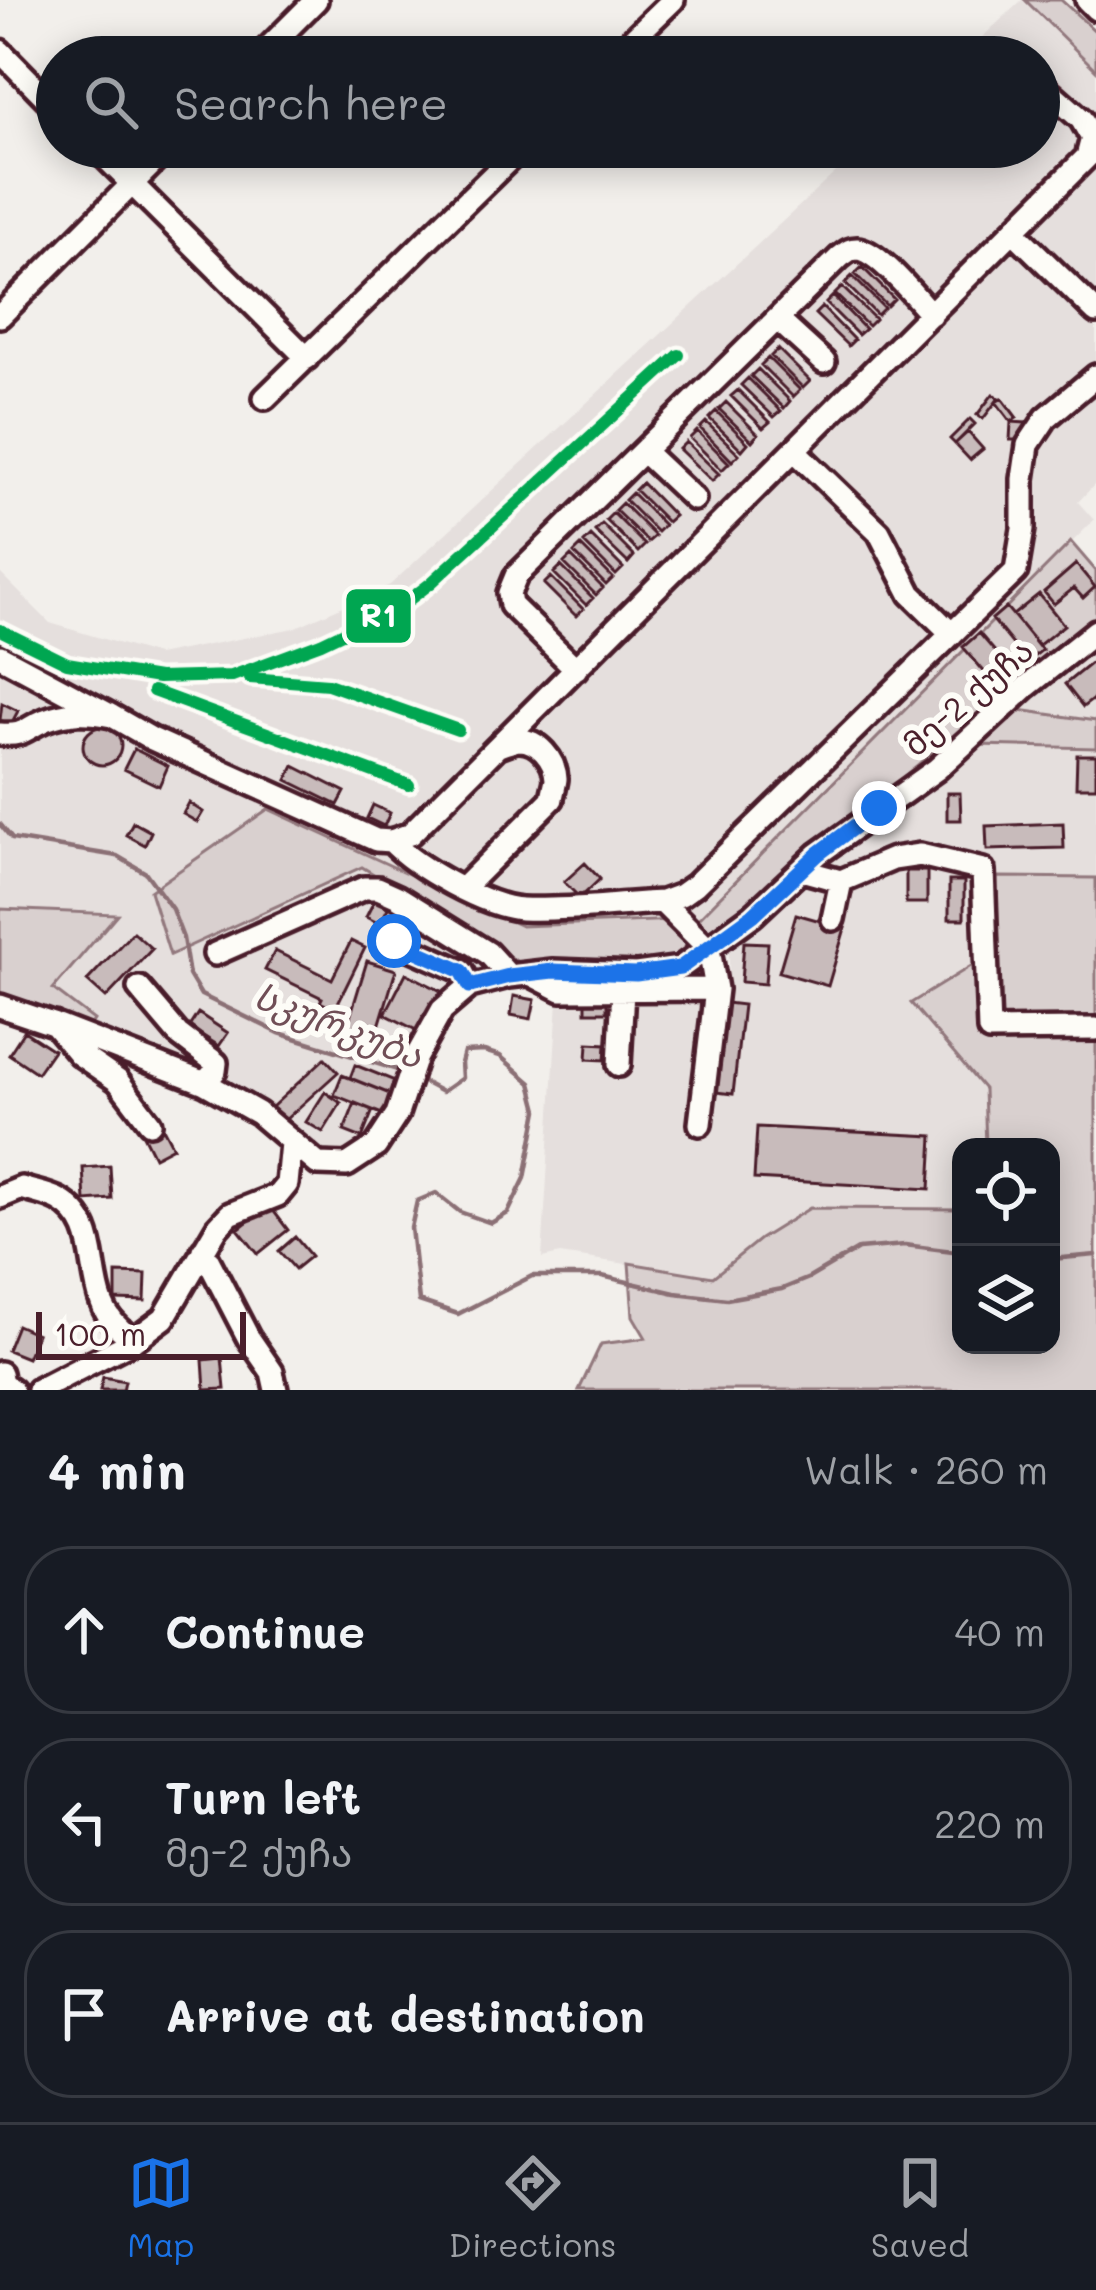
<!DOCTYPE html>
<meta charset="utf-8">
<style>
body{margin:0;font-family:Mali,"Noto Sans Georgian",sans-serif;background:#242831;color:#f1f3f6}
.controls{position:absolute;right:36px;bottom:36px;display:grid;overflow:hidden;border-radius:24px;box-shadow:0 6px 30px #0003}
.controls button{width:108px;height:108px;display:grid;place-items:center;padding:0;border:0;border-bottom:3px solid #363941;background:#171b24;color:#f1f3f6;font:60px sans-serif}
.scale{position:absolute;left:36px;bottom:30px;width:210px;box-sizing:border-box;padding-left:12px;border:6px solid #4a1f2b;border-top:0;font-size:33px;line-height:42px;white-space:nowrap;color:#4a1f2b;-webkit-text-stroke:9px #fdfcf7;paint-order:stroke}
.stop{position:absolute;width:36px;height:36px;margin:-27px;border:9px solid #1a73e8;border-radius:50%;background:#fff}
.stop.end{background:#1a73e8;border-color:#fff;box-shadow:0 3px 12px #0008}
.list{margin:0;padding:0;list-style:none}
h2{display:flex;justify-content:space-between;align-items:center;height:156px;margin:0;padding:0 48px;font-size:51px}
h2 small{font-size:39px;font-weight:400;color:#9ea1a6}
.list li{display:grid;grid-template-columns:78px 1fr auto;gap:36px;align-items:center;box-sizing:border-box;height:168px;margin:0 24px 24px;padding:0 24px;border:3px solid #363941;border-radius:48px}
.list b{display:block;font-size:45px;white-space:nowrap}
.list p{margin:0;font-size:39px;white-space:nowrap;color:#9ea1a6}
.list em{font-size:39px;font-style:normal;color:#9ea1a6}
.icon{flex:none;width:66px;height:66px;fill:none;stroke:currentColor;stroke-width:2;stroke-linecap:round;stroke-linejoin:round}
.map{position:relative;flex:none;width:1096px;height:1390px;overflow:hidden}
.search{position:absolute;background:#171b24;box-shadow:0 6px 30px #0003;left:36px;right:36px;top:36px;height:132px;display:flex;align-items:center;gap:30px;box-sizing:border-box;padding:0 42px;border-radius:66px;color:#9ea1a6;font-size:45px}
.sheet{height:732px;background:#171b24}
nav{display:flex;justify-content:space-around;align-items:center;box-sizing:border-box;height:168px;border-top:3px solid #363941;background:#171b24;font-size:33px;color:#9ea1a6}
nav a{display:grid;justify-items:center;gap:6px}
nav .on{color:#1a73e8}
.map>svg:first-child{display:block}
</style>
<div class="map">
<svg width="1096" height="1390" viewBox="0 0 1096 1390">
<rect width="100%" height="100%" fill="#f2efeb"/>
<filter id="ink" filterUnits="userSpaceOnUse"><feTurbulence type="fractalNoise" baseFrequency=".00833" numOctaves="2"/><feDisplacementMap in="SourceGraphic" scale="24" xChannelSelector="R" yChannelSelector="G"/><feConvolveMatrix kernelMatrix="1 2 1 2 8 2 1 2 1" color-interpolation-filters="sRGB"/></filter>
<g filter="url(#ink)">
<path fill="#e5dfdd" d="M1022,0L1096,70V483L1078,502L1094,520L697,920L521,926L268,809L171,954L362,866L516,961L509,976L442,1010L376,1146L318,1164L258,1113L84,1036L52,989L116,914L0,909V573L50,623L157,655L294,628L390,585L863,147H1039V57H961Z
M1096,646V721L1019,710Z
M977,745L1096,748V878L997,877L998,968L984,1089L986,1147H961V1209L810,1208L760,1239L713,1277L560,1254L542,1258L558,1000L729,996V950L821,864L967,758Z"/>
<path fill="#d9d0cf" stroke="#92787d" stroke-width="3" d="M1025,0H1061L1096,32V70Z
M1071,542L1096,571V618L705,940L687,920L698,919Z
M1019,710L1096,721V748L977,745Z
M268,809L521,926L679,920L709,949L697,958L509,976L515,960L362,867L170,955L150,891Z
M997,877L1096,878V1390H579L601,1344L646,1338L633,1316L629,1263L713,1277L760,1239L810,1208L961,1209V1345H1051V1147H986L984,1089L911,1003L976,963L998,967Z
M0,909L117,914L53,989L94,1020L84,1036L0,1006Z"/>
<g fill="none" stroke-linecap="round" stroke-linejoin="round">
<path stroke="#8b6f75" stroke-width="4.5" d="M0,824L12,839L117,856L146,873L172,909L183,938L189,975L201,995L279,1033L404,1072
M414,1077L442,1092L462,1078L461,1063L464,1052L484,1051L500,1056L531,1083L538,1110L525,1178L508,1213L491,1223L460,1212L436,1193L417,1201L411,1228L419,1301L458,1314L532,1276H602L675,1293L727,1299L782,1289L809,1278L858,1249L905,1245L961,1252
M1051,1259L1096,1255"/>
</g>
<path fill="#c8bbbb" stroke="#4a1f2b" stroke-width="3" d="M862,267L894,299L887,306L855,274Z
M852,276L884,308L877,315L845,283Z
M842,287L875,319L868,326L835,294Z
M833,296L865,329L858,335L826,303Z
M822,307L854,340L848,346L815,314Z
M778,349L810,381L803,388L771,356Z
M768,358L800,390L793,397L761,365Z
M758,369L790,401L784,408L751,376Z
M748,378L781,411L774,417L741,385Z
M738,390L770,422L763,428L731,396Z
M993,394L999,398L983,419L977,415Z
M1002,398L1017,418L1011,422L996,402Z
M726,402L758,434L752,441L719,409Z
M716,411L748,443L742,450L709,418Z
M970,419L975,424L955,444L950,439Z
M706,422L739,454L732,461L700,428Z
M1011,422L1026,423L1024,440H1010Z
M697,431L729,463L722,470L690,438Z
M968,432L983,449L970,460L955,444Z
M686,442L719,474L712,481L679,449Z
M642,483L674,516L667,522L635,490Z
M632,493L664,525L657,532L625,500Z
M622,503L655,536L648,542L615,510Z
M613,513L645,545L638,552L606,520Z
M602,524L634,556L628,563L595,531Z
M591,536L623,568L616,575L584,543Z
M581,546L613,578L606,585L574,553Z
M571,556L603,588L596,595L564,563Z
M1076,564L1095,587L1083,598L1074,588L1054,604L1044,592Z
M561,566L593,598L586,605L554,573Z
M551,577L583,609L576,616L544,584Z
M1039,594L1064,625L1038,646L1013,615Z
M1006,607L1042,650L1027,662L992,619Z
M979,633L1015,675L999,689L963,647Z
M1096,659V697L1083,707L1065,684Z
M2,703L18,711L10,726L0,720Z
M83 746a19 19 0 1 1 38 0a19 19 0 1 1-38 0Z
M134,749L168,766L159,786L124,769Z
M1077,755H1096V787H1076Z
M294,766L345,792L338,805L287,780Z
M947,793H960L961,820H947Z
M189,803L203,812L197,822L183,814Z
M373,805L390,813L384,826L367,818Z
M133,822L151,832L145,845L126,835Z
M1063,823L1064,848L987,850L986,826Z
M585,863L600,879L580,898L564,882Z
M906,871H927V903H906Z
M949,881H964V919H949Z
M376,897L390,904L380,924L366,917Z
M796,914L845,928L828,986L779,972Z
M133,932L152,949L106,998L87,981Z
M351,941L365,948L335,1009L320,1002L322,998L265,970L275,951L332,979Z
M744,942L768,943L765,984L741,982Z
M367,961L396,970L376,1036L347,1027Z
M406,973L441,991L420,1032L385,1014Z
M514,996L535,1000L531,1019L511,1015Z
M586,1001H607V1012H586Z
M726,1003L743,1005L733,1094L716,1092Z
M198,1013L228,1033L219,1046L189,1027Z
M24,1031L53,1050L37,1073L9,1054Z
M588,1043L606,1044L605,1060L587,1059Z
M325,1058L338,1072L285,1120L272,1107Z
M355,1065L400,1083L395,1096L350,1078Z
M342,1075L395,1096L387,1116L334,1095Z
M325,1092L341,1103L323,1132L306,1122Z
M355,1103L373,1110L362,1138L344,1131Z
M161,1124L173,1147L154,1157L142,1133Z
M757,1127L933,1136L930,1189L754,1179Z
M110,1166L112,1199L85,1201L83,1168Z
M269,1205L288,1230L258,1254L238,1229Z
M295,1237L311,1256L295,1269L279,1251Z
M116,1273L146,1274L145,1301L116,1300Z
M17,1325L37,1334L27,1358L7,1350Z
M222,1358L225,1389L205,1390L203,1360Z
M103,1377L125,1381L123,1390H100Z"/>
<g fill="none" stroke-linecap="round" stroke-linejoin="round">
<defs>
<path id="minor" d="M1087,0L1096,9
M0,51L57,109
M259,57L316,0
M614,57L673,0
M95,147L307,358
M1013,231L1096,312
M0,316L169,147
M777,319L824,362
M265,398L522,147
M794,450L879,532L911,594L952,634
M643,451L694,499
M0,656L112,716C88,711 68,711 45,720C24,729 25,736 0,734
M576,669L511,605L509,593L516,576L840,257C847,252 849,249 857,249C878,250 916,298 931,314
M112,716L152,739L376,840L391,841L410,834L1087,157L1092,138L1081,119L1039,82
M391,841C415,867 486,907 522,909C568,911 616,904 662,902L709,949L716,989L561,990L530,974
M801,870L841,881L893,859L920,855L983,870L989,1030L1096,1029
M463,888L552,799C552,796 556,782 556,779C555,760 538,739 518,740C511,741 505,744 499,746
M662,902L681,895L695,885L1016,571L1023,529V479L1028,445L1046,418L1096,376
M833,919L841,881
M394,941L462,971L470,986
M215,954L364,888H378L398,897L488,953L509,976
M139,988L178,1034L216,1063L215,1071L205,1083
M0,1006L53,1024L205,1083L258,1113L318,1164L347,1165L376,1146L397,1114L416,1057L442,1010L470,986L509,976L553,971L636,974L680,968L753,915L818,854L937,769L1026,687L1096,631
M54,1024L79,1054L118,1081L150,1123
M619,1065L623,990L632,979
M700,1124L716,989
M0,1197L22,1188C33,1192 48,1194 59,1200C99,1222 88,1266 102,1303C108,1320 120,1329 133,1341L38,1390
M203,1250L248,1337L272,1372L276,1390
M133,1341L164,1318L217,1228L230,1214L278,1195L287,1184L291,1143
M0,1373L2,1383L12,1390"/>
</defs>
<use href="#minor" stroke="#4a1f2b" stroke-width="30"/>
<use href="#minor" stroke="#fdfcf7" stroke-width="21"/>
<defs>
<path id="rail-1" d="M0,630L67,663L158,678L232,676L321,643L405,603L431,583L679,355
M250,678L328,684L458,730
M153,691L409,785"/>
</defs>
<use href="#rail-1" stroke="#fdfcf7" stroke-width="21"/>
<use href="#rail-1" stroke="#00a651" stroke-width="12"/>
</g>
</g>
<g fill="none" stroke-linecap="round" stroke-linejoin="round" filter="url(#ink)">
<path stroke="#1a73e8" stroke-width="15" d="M394,941L462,971L470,986L509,976L553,971L636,974L680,968L753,915L818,854L879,808"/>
</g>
<g text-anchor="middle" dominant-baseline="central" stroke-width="12" stroke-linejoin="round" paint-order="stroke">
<g font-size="33" fill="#4a1f2b" stroke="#fdfcf7">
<text transform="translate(967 696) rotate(-41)">მე-2 ქუჩა</text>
</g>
<g font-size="36" font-style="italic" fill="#704e56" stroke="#fdfcf7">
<text transform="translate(339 1024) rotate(21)">სკურკუბა</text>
</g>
</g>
<rect stroke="#fdfcf7" stroke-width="4.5" x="344" y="587" width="69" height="58" rx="12" fill="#00a651"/>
<g font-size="33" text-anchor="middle" font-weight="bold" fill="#fff">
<text x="378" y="627">R1</text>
</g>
</svg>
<div class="controls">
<button><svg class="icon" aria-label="locate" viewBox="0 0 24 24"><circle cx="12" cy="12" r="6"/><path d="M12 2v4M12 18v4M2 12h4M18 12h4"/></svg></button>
<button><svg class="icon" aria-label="layers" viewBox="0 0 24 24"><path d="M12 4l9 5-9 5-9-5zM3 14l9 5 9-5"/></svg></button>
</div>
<div class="scale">100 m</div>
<div class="stop" style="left:394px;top:941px"></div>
<div class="stop end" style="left:879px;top:808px"></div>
<div class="search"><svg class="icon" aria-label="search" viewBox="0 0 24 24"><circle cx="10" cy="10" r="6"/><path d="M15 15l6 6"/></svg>Search here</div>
</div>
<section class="sheet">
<h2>4 min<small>Walk · 260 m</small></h2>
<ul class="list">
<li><svg class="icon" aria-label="ahead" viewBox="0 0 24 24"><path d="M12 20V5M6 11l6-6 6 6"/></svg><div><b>Continue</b></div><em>40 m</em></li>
<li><svg class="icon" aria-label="left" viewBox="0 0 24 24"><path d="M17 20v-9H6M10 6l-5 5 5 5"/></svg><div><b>Turn left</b><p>მე-2 ქუჩა</p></div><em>220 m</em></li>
<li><svg class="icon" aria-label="arrive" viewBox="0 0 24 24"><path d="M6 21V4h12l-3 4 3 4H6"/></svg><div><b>Arrive at destination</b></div></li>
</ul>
</section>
<nav>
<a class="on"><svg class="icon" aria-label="map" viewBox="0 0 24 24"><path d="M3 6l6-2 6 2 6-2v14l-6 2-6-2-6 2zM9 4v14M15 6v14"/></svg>Map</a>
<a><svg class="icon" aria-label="directions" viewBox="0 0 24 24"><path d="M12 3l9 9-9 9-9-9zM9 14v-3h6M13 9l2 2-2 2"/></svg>Directions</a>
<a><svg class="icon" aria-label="saved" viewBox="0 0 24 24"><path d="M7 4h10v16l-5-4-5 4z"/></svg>Saved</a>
</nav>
